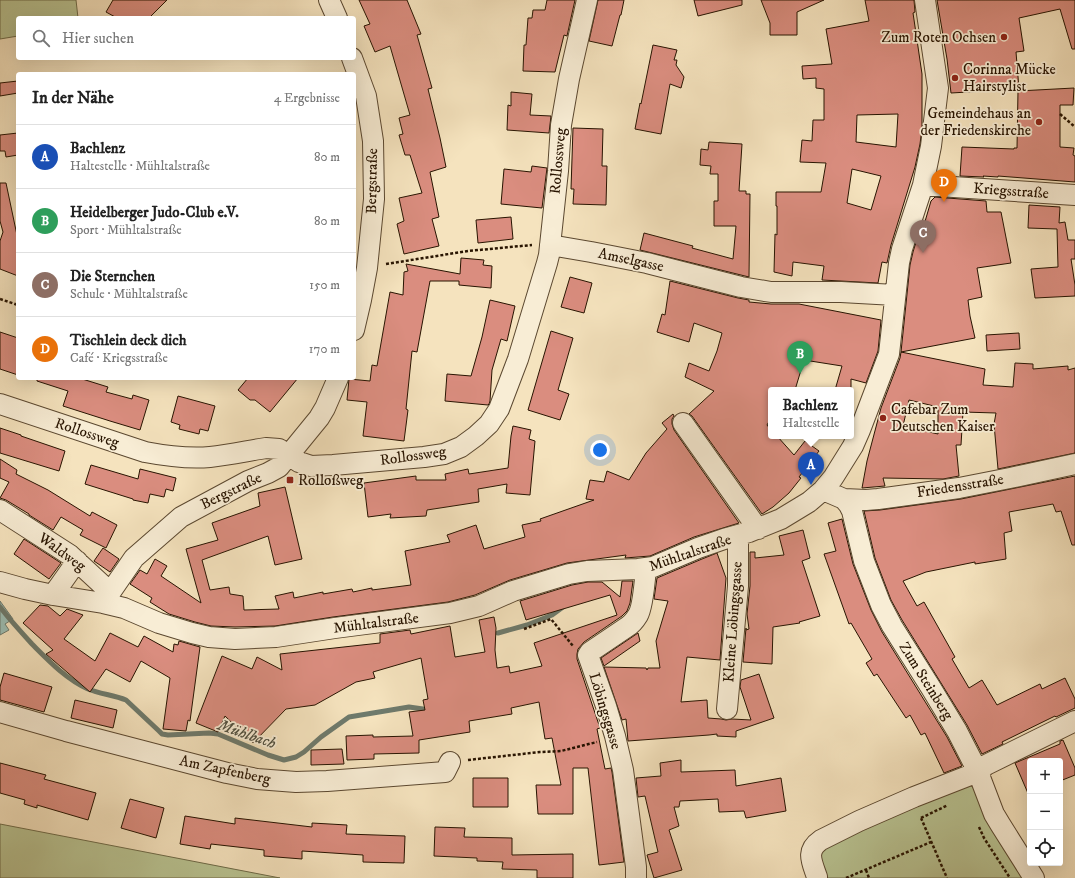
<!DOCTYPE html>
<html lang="de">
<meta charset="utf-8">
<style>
body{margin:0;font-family:"IM FELL DW Pica",serif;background:#f6f6f6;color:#222}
.controls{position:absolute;right:12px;bottom:12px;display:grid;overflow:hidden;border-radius:4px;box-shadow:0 4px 16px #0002}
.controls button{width:36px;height:36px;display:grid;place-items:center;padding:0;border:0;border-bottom:1px solid #e0e0e0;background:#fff;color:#222;font:20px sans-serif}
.you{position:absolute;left:600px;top:450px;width:14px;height:14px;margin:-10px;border:3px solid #fff;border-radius:50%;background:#1a73e8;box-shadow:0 0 0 6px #1a73e833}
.badge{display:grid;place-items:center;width:26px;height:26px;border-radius:50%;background:#0f766e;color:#fff;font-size:13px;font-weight:700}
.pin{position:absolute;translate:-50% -33px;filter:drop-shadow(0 1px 2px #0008)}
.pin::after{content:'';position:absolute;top:21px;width:14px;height:12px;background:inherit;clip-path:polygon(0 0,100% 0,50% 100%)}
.popup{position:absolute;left:768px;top:387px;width:86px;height:52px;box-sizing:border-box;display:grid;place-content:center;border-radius:4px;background:#fff;filter:drop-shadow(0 1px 3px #0005);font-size:13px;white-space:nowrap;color:#767676}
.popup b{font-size:15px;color:#222}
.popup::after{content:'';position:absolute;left:50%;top:100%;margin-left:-8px;border:8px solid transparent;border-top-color:#fff}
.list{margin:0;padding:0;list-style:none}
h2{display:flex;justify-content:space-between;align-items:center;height:52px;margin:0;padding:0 16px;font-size:17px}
h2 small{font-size:13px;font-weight:400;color:#767676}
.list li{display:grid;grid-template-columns:26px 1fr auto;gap:12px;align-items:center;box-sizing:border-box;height:64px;padding:0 16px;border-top:1px solid #e0e0e0}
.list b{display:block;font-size:15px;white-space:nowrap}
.list p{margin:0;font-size:13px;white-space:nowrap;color:#767676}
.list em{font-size:13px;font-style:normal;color:#767676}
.icon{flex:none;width:22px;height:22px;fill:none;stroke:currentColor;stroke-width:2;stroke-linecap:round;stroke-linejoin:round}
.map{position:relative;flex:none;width:1075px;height:878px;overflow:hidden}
.search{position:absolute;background:#fff;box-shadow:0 4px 16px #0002;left:16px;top:16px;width:340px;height:44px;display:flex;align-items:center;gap:10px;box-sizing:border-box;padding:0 14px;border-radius:4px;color:#767676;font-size:15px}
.panel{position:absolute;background:#fff;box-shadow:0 4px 16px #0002;left:16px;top:72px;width:340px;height:308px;border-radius:4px}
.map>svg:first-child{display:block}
</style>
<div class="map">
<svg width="1075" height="878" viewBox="0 0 1075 878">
<rect width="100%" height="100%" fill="#f5e3be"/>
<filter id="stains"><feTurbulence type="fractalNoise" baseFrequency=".005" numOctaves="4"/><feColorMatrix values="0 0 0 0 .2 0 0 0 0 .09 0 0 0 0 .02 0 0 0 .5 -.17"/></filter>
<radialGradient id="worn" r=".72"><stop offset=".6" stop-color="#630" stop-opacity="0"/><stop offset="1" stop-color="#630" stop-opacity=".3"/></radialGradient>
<path fill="#b9c493" stroke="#706c4a" d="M0,0H76L78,18H18V36L0,39Z
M972,779L1027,878H821L816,850Z
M0,824L280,878H0Z"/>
<path fill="#9cbeb4" stroke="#6e7a6c" d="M0,601L13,619L5,624L9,630L0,635Z"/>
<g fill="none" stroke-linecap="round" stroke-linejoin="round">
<path stroke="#6e7a6c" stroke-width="5" d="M0,607C10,620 21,632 32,644C49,661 66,679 88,689C100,694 114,695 126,700L159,731L162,734L168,735L209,733L218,734L268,755L284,760L296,757L304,752L321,737L349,717L409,707L423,709
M498,633L527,625L552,615L563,607"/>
</g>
<path fill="#da8d7f" stroke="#281401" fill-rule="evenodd" d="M113,0H167L149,18H117L106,12Z
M359,0H407L421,34L417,35L432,88L428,89L440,138L446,167L430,172L439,217L432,219L439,246L404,254L397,224L404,221L399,198L422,193L410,155H405L399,135L403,134L399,118L410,115L390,46L375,52L364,26L370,24Z
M547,0H575L567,36L564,35L555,72L523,71L524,45H526L528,18H532L533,10H545Z
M598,0H624L621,15H620L612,46L589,41Z
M694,0H742V5L698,16Z
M761,0H824L797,12V35H770V23Z
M865,0H914L915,12L913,13L922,74V128L920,144L915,167L891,245L887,263L882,262L878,283L822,280L824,266L793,262L792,276L774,272L775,234L777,235V206H776V192H821L826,163L800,162L802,140L812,141L813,120H824V89L816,88V78L803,79L802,66L832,64L826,29L869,21ZM898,114L896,147L856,142L857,115ZM852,169L881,176L871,210L847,203Z
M937,0H1075V49H1072L1060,9L1019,18L1024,51L1016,52L1019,89L951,93L947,59Z
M653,45L677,50L674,60H677L676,65L684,77L681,88L670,84L661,134L635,129L640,103L641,104Z
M18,81V93L0,96V83Z
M1074,88L1073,105H1060V147L1074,148L1073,155L1075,156V182L998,176V177L983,176L984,177L960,176L962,147L1014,149V148H1017L1018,91Z
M511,92L532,94L530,115L551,116L549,133L507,130L508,105L511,106Z
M573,128L603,129L602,166H607L606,205L573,204L574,189H571Z
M18,133V155L6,157L5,151H0V135Z
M709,142L742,144L739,191H746V194H750L749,277L640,250L644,233L693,246L692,248L733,259L736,226H714V201H718V174H710L711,166L700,165L701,149L708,150Z
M532,166L547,168L542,208L501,204L504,169L531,172Z
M0,183H6L18,240V276L0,269V241L3,232L0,221Z
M935,197L986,201L987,212H1001L1011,263L977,268L982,297L968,300L970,316L975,338L901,352L910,265L913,252L916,242H919L931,201Z
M1029,205L1060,207L1059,223L1065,222L1068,240H1075V259H1071L1075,285V296L1035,298L1031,269L1058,267L1057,229L1028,228Z
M511,217L513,239L478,243L476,220Z
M461,258L484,260L483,265L492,266L491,288L459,285V281H430L417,352L412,351L406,409L408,410L404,441L363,436L367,402L347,400L349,379L370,381L372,365L377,366L390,292L403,295L404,272L408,271L406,264L460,274Z
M570,277L592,283L584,313L561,307Z
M670,281L738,298L749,300V302L771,304H799L881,320L878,351L866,383L851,379V390H835L842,366L804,360L795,390H771V418L767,425L771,430V436H777L794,455L805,441L819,451L799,477L801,478L789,493L773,507L762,514L692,416L689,414L714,391L685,377L689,363L709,371L717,351L722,333L694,323L689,342L657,332L662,314L665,315Z
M490,300L515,306L507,341L501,339L492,370L490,401L489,404L488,405L445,401L447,374L471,376L482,337Z
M551,331L573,338L558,390L569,394L560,420L528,410Z
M0,332L18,338V375L0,369Z
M1019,333L1020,349L987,351L986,335Z
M901,352L985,369L983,385L1013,387L1015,363L1033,364V369L1068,366V370L1075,368V453L998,469L994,424L996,413L963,412L961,445H956L959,476L943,479L883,478L885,486L862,488L867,461L881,408L900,358ZM909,400L938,407V434L903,426Z
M37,378H79L108,387L106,392L132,399L133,395L149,400L140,430L110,421L63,406L68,391L37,381Z
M248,378H298L270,412L255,400H250L238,390Z
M178,396L215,406L208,431L200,429L199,434L179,429L180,425L171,422Z
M673,414L674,416L672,419V424L674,430L739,523L694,537L650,556L625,558L626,555L567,563L510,580L475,595L448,602L333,617L275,626L235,627L211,626L195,622L169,614L150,602L152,598L130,584L140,570L147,574L155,559L167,566L161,576L201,603L186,549L218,540L212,523L260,506L258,493L285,487L302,559L275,565L268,536L202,560L210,590L229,587L230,594L243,596L244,610L279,609L275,596L293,592L294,598L323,592V594L352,589L353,592L372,588V590L411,585L405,551L450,542L447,535L476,525L484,549L525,537L522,525L541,521L540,519L594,500L586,499L590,480L604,482L607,471L629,480L646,453L667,429L662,423Z
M513,426L531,430L529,439L535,441L530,495L506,493L507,484L478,489L479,502L427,510L426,516L390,518L391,514L368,517L364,483L416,476V480H446L445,474L468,469L469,474L508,468L511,436Z
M0,428L21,435V436L65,451L59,471L0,453Z
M0,459L17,470L16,474L48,490L90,516L92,512L117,525L106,548L80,535L83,530L61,517L53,530L29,515V514L6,500L0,498L9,482L0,478Z
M91,465L138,479L140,469L176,478L173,491L166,489L164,497L150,494L148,503L133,500V499L85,484Z
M1075,476V545H1072L1061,511L1056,512L1053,504L1009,512L1012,531L1004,533L1006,559L975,564V562L926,572L903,581L917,606L924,602L955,657L952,659L969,688L982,680L997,705L1040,684L1042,689L1065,678L1075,699V708L1056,717L1055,716L1002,742L1003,744L982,754L967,725L902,620L891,600L875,558L864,511L880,510L961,499Z
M842,519L853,564L871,610L882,632L947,737L962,766L944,773L925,733L921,735L910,715L906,718L877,674L874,676L866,663L872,659L851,623L849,624L824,554L836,551L828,523Z
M803,530L810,558L802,561L820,616L799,622L800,623L773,627L772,664L743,662L746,628V630L749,629L747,614L750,586V552H755V558L784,555L779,536Z
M24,539L61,563L49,579L14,554Z
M103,548L119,559L110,572L94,561Z
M717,553L726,578L720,660L687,657L681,702L707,700L708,718L721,719L726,720L732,719L751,720L740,687L741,680L759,674L774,718L736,731V737L717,736V734L709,735L628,741L626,719L622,720L604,667L646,668L647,670L648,668H660L656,641L668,601L654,599L657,578L702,559Z
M622,581H633L630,603L627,611L622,616L584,642L578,649L577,654V659L600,728L597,729L605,769L611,768L612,772L624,862L599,865L588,768H573V814H538L536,785H561L552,738L545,739L539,702L511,708L512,714L469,721L470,732L419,740V753L374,754V759L347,760L346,736L373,735V737L413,736L409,712L425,710L423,700L428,699L421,658L373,672L375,678L356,682L315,705L286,709L253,743L225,716L218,732L196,723L222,656L252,669L257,657L282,670L280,654L380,643V634L410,630L411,634L450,626L455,657L485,652L479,620L494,617L496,628L495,650L497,668L509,666L510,673L542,666L534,643L617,615L610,595L526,620L520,601L572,585L588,582H602L620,597Z
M40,605L48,606L60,616L67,609L83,615L64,639L95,661L110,633L138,647L144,636L173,652L174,644L178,645L179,641L200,647L190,721L188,720L186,731L163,729L170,678L141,661L130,682L106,669L90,692L46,654L53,650L23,623Z
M638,633L640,641L604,666L601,658Z
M4,673L52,687L44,712L0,700V687Z
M75,700L117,710L113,728L71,718Z
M1063,740L1075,768V775L1060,781V761H1030V798L1015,763L1060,744V741Z
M342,749L344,764L311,765V750Z
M681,760V772L735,770L736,786L781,778L786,811L746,818L744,811L719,812L718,799L680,801L679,807H674L679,826L669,830L682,870L654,878L647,855L658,852L645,796L638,797L636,778L661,776L660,763Z
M0,763L46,775L44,779L96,793L88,820L37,805V808L24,804L25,800L0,793Z
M473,778H508V807H473Z
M130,799L164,808L156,838L121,828Z
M185,816L235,824V818L312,827V823L347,825L346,834L405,836L404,863L363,862V855L302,851V859L264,856V850L211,844L210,849L180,844Z
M435,827L465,828L464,837L512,838V855L573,854V878H537V870L502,869L503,862L477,861V858L434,856Z"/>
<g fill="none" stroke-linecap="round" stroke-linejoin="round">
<defs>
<path id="minor" d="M329,0L337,18
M352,58L366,96L373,141L374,199L367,268L361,300L354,330
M923,185L1075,195
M550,245L591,252L647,263L741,287L771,292H841L895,295
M0,404L145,452C166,456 188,459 210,457C229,455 247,451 266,448L279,449L299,462L311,466L333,465L424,457L444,454L461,447L476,436L489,424L499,409L518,359L547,263L549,255L558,171L561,125L569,79L587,0
M683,423L758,529
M823,490L844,499L849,505L852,511L864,561L881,605L892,626L931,688L957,731L978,772L994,814L1000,824L1034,878
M844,499L866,500L878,499L959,488L1010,478L1075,464
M0,510L70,555L110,592
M0,582L25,589L53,595L103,603L124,608L159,623L192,633L209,637L235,639L276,637L335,628L450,613L479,606L513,591L569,574L587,571L638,569L653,567L698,548L724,539L749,532L781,519L809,502L823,490L833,478L853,446L860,430L889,354L899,263L902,249L923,185L931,146L938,88L925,0
M53,595L77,561
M103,603L134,558L181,517L248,481L268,473L279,467L319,418L325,408L338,378
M727,709L738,586V536
M0,712L66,731L227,773L257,779L296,782L327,781L445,772L450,762
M817,877C812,862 805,851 821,840L859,821L914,797L978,772L986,765L1075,721
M636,878V867L623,770L615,736L606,706L588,655L590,652L627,627C632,624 635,620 638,615C643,607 645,579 646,568"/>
</defs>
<use href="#minor" stroke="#5b4830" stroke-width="22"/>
<path stroke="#281401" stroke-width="2.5" stroke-dasharray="3 2" stroke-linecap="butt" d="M1060,114L1075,127
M386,264L468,251L532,245
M0,299L18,305
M524,629L551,619L573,646
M468,760L540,752L561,751L597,742
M921,818L948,805
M921,818L947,878
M979,827L984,838L1010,878
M866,870L869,878
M846,878L931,842"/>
<use href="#minor" stroke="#f8edd5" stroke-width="20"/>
</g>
<g fill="#8f2418" stroke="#f8edd5" stroke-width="1.5">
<circle cx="1004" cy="37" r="4"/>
<circle cx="955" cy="78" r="4"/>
<circle cx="1039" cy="122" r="4"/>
<circle cx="883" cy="418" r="4"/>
<rect x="286" y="476" width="8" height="8" rx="2"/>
</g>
<g text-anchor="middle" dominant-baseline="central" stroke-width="3.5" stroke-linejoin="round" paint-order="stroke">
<g font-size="15" fill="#281401" stroke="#f8edd5" text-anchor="start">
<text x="996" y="37" text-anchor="end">Zum Roten Ochsen</text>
<text x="963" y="69">Corinna Mücke<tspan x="963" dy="17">Hairstylist</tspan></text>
<text x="1031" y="113" text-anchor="end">Gemeindehaus an<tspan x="1031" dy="17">der Friedenskirche</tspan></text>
<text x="891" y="409">Cafebar Zum<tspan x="891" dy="17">Deutschen Kaiser</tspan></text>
<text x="298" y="480">Rolloßweg</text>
</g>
<g font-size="15" fill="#281401" stroke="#f8edd5">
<text transform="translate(558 161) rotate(-85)">Rollossweg</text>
<text transform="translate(372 181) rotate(-89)">Bergstraße</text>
<text transform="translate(1011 191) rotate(4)">Kriegsstraße</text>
<text transform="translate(631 260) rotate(12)">Amselgasse</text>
<text transform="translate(87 433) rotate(18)">Rollossweg</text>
<text transform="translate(413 456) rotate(-8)">Rollossweg</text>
<text transform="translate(960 486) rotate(-9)">Friedensstraße</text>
<text transform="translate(231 491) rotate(-26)">Bergstraße</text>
<text transform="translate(62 552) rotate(36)">Waldweg</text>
<text transform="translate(690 553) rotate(-19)">Mühltalstraße</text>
<text transform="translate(733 622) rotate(-86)">Kleine Löbingsgasse</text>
<text transform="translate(376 623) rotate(-7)">Mühltalstraße</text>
<text transform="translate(926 681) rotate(58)">Zum Steinberg</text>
<text transform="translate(605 711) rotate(73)">Löbingsgasse</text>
<text transform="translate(225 770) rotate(12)">Am Zapfenberg</text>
</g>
<g font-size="16" font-style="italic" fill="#515040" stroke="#f8edd5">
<text transform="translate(247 734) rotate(19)">Mühlbach</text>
</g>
</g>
<rect width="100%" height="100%" filter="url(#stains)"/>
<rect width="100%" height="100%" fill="url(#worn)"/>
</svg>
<div class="controls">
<button>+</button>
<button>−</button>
<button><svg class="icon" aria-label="locate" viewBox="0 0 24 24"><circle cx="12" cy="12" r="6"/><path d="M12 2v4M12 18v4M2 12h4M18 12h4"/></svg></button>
</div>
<div class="you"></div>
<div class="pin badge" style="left:811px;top:485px;background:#1a4fb4">A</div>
<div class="popup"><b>Bachlenz</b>Haltestelle</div>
<div class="pin badge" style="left:800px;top:374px;background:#2e9e5b">B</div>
<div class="pin badge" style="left:923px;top:253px;background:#8d6e63">C</div>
<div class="pin badge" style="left:944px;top:202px;background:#e8710a">D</div>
<div class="search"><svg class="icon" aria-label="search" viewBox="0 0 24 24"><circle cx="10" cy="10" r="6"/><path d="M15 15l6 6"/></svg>Hier suchen</div>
<section class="panel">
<h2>In der Nähe<small>4 Ergebnisse</small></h2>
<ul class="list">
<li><span class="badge" style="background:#1a4fb4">A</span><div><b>Bachlenz</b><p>Haltestelle · Mühltalstraße</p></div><em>80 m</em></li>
<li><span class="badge" style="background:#2e9e5b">B</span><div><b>Heidelberger Judo-Club e.V.</b><p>Sport · Mühltalstraße</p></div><em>80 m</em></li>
<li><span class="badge" style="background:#8d6e63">C</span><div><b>Die Sternchen</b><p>Schule · Mühltalstraße</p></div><em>150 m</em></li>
<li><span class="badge" style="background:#e8710a">D</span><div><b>Tischlein deck dich</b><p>Café · Kriegsstraße</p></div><em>170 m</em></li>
</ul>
</section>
</div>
